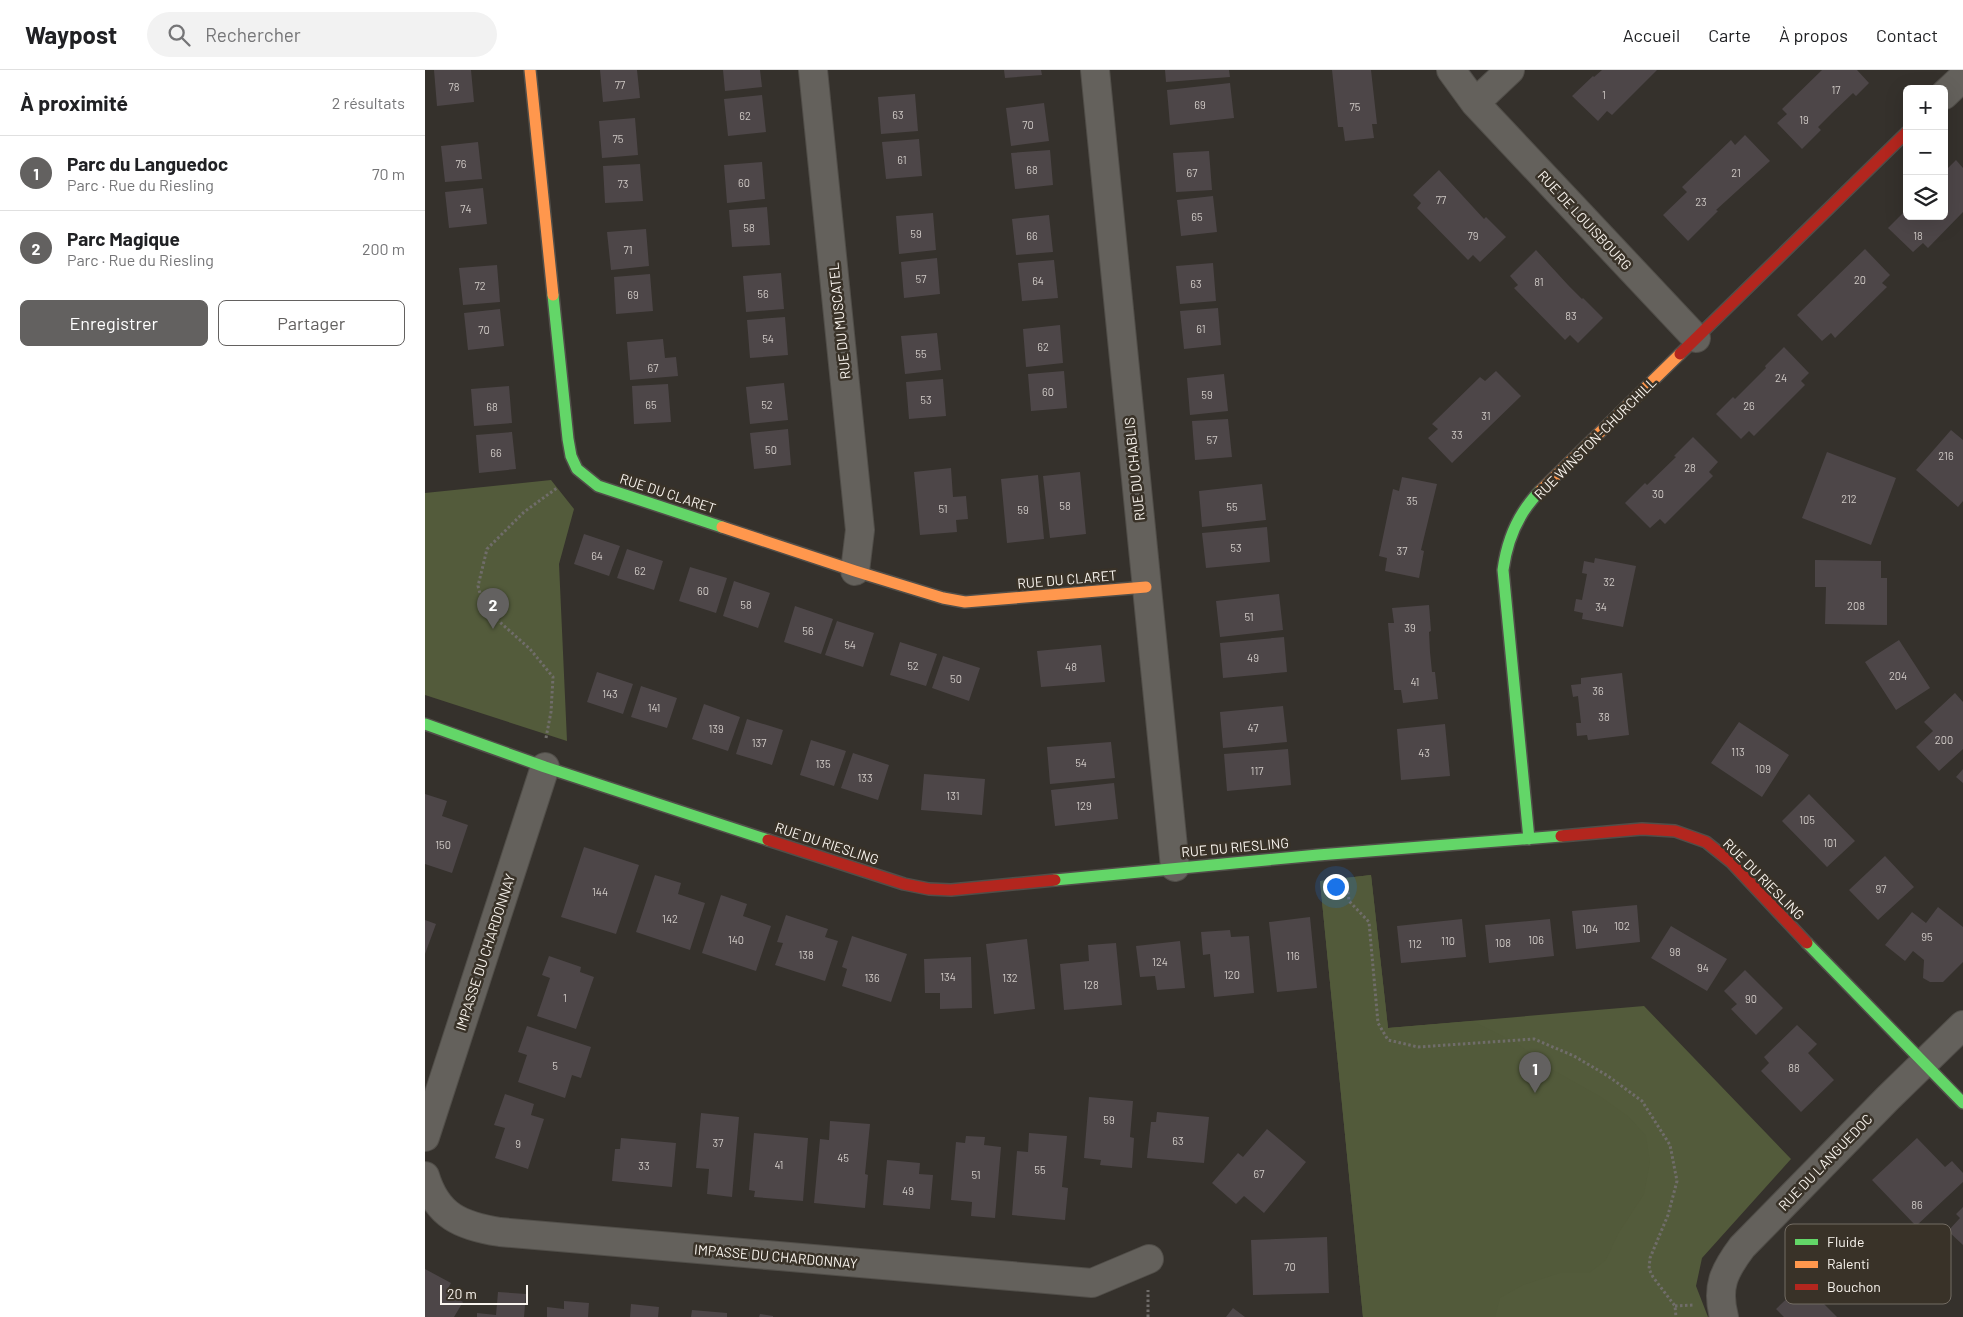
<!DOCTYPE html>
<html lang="fr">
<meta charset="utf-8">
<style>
body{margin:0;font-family:Barlow,sans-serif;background:#f2f2f2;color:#202124}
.controls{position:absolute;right:15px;top:15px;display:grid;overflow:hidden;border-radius:8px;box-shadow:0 5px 20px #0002}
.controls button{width:45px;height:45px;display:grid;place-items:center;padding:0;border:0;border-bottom:1px solid #e0e0e0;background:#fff;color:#202124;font:25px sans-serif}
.scale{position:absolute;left:15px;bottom:12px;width:88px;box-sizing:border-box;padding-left:5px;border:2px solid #f9f4ee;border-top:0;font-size:14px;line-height:18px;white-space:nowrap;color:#f9f4ee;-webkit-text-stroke:4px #393228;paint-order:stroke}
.you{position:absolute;left:910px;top:816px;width:18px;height:18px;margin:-12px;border:4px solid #fff;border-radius:50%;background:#1a73e8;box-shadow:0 0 0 8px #1a73e833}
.badge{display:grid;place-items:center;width:32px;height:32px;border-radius:50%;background:#636160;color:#fff;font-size:16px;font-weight:700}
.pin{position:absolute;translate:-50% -41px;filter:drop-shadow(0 1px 2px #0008)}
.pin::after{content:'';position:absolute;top:26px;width:18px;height:15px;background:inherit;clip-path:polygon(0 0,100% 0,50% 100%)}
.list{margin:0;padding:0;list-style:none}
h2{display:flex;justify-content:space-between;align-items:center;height:65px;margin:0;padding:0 20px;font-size:21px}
h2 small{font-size:16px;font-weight:400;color:#757577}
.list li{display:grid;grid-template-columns:32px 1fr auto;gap:15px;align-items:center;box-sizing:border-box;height:75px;padding:0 20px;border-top:1px solid #e0e0e0}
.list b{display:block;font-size:19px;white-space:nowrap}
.list p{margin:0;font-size:16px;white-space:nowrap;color:#757577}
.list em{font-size:16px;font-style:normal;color:#757577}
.actions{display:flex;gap:10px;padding:15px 20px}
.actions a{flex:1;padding:11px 0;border:1px solid #636160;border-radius:8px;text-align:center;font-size:18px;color:#636160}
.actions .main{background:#636160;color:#fff}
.icon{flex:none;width:28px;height:28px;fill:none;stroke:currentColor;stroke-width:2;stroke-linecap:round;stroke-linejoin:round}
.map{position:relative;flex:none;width:1538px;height:1247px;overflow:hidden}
header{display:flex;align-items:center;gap:30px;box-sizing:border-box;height:70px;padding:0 25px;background:#fff;border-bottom:1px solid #e0e0e0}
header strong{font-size:24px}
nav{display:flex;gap:28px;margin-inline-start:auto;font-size:18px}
.search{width:350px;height:45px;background:#f2f2f2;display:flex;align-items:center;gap:12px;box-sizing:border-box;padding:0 18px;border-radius:28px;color:#757577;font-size:19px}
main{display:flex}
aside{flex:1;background:#fff}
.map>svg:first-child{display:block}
</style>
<header>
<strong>Waypost</strong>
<div class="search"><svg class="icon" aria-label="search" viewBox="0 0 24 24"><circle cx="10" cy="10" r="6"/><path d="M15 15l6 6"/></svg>Rechercher</div>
<nav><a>Accueil</a><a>Carte</a><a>À propos</a><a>Contact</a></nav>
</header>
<main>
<aside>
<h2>À proximité<small>2 résultats</small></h2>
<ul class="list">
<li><span class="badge">1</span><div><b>Parc du Languedoc</b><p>Parc · Rue du Riesling</p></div><em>70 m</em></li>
<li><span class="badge">2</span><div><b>Parc Magique</b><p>Parc · Rue du Riesling</p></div><em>200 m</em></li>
</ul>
<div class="actions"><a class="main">Enregistrer</a><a>Partager</a></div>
</aside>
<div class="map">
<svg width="1538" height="1247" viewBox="0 0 1538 1247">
<rect width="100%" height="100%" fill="#35312c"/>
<path fill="#535b3b" d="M126,410L149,439L134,494L142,671L0,625V423Z
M946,805L963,958L1219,936L1366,1089L1277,1188L1271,1216L1283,1247H938L895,811Z"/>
<path fill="#525a3a" d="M946,805L963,958L1048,951L1093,974L1128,1000L1176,1027L1204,1047L1221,1066L1225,1092L1219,1124L1193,1164L1181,1190L1164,1203H1135L1098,1215L1075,1228L1070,1247H938L895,811Z"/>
<path fill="#4d4648" d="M9,0H46L49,32L12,36Z
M175,0H212L215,28L178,32Z
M298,0H335L337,17L300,21Z
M579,0H616L617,5L580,8Z
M740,0H804L805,7L741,12Z
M907,0H946L952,54H947L949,68L920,71L918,57H913Z
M1177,0H1232L1187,45L1182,41L1173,51L1147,26L1168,6L1169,7Z
M1397,0H1432L1444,13L1431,26L1428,23L1407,43L1393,57L1396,60L1377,79L1352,53L1362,44L1357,39Z
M805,13L809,48L745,55L742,20Z
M490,24L493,61L456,64L453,27Z
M337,25L341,62L303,66L299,29Z
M619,33L624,71L586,76L581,38Z
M210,48L213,85L177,88L174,51Z
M1320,65L1345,91L1291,140L1293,141L1263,171L1238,145L1262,122L1257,117L1306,70L1310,75Z
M494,69L497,106L461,109L457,72Z
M53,72L57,109L20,112L16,76Z
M625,80L628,115L590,119L586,83Z
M784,81L787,120L751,122L748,83Z
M1531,90L1538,98V142L1503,178L1498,173L1488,182L1463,158L1482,139V146H1519V102Z
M337,92L340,129L302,133L299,95Z
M215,94L218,131L180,133L178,96Z
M1014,100L1059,149L1061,147L1081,167L1055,192L1048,185L1043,190L992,138L996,133L988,125Z
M58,118L62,154L24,158L20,122Z
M788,126L792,162L756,166L752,130Z
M342,137L345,175L307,177L304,140Z
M508,143L511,180L474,184L471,146Z
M624,145L628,182L591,185L587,149Z
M221,159L224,196L186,200L182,162Z
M1440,179L1465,205L1457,213L1462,217L1410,268L1406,263L1397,271L1372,245Z
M1111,180L1143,215L1157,229L1158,228L1178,248L1153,273L1145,265L1140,270L1089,218L1093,215L1085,206Z
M512,188L515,224L479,228L476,192Z
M629,190L633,228L597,231L593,193Z
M788,193L791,231L755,234L751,196Z
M72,195L75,232L38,235L34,198Z
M356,203L359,239L321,242L318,206Z
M225,204L228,241L191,244L189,207Z
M793,238L796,275L759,279L755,241Z
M75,239L79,276L43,280L39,243Z
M360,247L363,285L325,288L322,250Z
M635,255L638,293L601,297L598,259Z
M512,263L516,300L480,304L476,266Z
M238,269L240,288L251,287L253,306L205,310L202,272Z
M1359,277L1384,303L1376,311L1380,315L1329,366L1324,361L1316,369L1291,344L1308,327L1310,329L1341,298L1340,296Z
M639,301L642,338L606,341L603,304Z
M1071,301L1096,326L1027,393L1003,368L1013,359L1007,354L1055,307L1060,311Z
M799,304L803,341L765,345L762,308Z
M518,309L521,346L484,349L481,312Z
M359,313L363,350L325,354L321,317Z
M243,314L246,352L209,354L207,316Z
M84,316L87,353L49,356L46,319Z
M803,349L807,387L770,390L767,351Z
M363,359L366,395L329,399L325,363Z
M1526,360L1538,370V431L1533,437L1491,400Z
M87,362L91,399L54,403L51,365Z
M1268,367L1293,392L1284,402L1288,406L1240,454L1235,449L1225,458L1200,433L1220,413L1222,415L1251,387L1249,386Z
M1402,382L1471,408L1446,475L1377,448Z
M526,398L528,427L541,426L543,449L531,450L532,462L495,465L489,402Z
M655,402L661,464L625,468L618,406Z
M613,405L619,469L582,473L576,409Z
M977,407L1012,414L996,480L999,481L994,508L960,501L962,488L954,486L968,419L974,421Z
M837,414L841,450L777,457L774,421Z
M842,457L845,492L781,498L777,463Z
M159,464L195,476L184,506L149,494Z
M202,479L238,491L229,520L192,508Z
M1170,488L1211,496L1198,557L1157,549L1158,543L1149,541L1151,529L1157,530L1162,504L1157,503L1159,491L1169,493Z
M1390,490L1456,491V508H1462V555L1400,554L1401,517H1390Z
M265,497L302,508L291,543L254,531Z
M309,511L345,523L333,558L298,546Z
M854,524L858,560L795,567L791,531Z
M1004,535L1006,561L1004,562L1005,582L1007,602H1010L1013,629L978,633L976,620H969L963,553H969L967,538Z
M370,536L408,549L396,584L359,572Z
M412,551L449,563L438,597L400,585Z
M859,567L862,602L798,608L795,573Z
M1474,570L1505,618L1471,640L1440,592Z
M475,572L512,584L501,616L465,605Z
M676,575L680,612L616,617L612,581Z
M518,586L555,598L544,631L507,618Z
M172,602L208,614L198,644L162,632Z
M1197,603L1204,665L1163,670L1162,665L1152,666L1151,653H1156L1153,626L1148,627L1146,615L1156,614V608Z
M216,616L252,628L242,658L206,647Z
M1530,623L1538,632V679L1514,701L1491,677L1508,661L1499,652Z
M279,634L315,647L303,681L267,669Z
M858,636L862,672L798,678L795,642Z
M322,649L358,660L347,695L311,684Z
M1314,652L1364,685L1337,727L1286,693Z
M1020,654L1025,706L976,710L972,659Z
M386,670L421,681L409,716L375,705Z
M686,672L690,708L625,714L622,677Z
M863,679L866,715L802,721L799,684Z
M428,683L464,695L453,730L416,718Z
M1538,699V713L1531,707Z
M499,704L560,709L557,745L496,740Z
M689,713L693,749L630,756L626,720Z
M0,724L22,731L17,746L43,755L27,803L0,794Z
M1384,724L1430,771L1402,797L1357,751Z
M159,777L214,795L191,864L136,847Z
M1460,786L1489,817L1453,850L1424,820Z
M230,805L256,813L253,824L280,833L265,880L211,862Z
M296,825L322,834L318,846L346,856L331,901L277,883Z
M1212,835L1215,872L1151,879L1147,841Z
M1513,837L1538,857V892L1518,912H1505L1498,908L1499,890L1488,881L1480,891L1460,875L1487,842L1501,853Z
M361,845L403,859L400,867L413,871L400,911L350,895L358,873L352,872Z
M885,847L892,918L852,922L844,852Z
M1037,849L1041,887L976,893L972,856Z
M1125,849L1129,886L1064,893L1060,855Z
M0,850L11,854L0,884Z
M1246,856L1302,889L1282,921L1226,888Z
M805,860L806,867L824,866L829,923L789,927L785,884L778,885L776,862Z
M427,866L482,884L466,932L417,916L422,899L417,897Z
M602,869L610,939L569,944L561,874Z
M755,871L760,918L732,920L730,906L715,907L711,876Z
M691,873L697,935L639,940L635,894L664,891L663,875Z
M124,886L156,897L155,902L169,907L151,959L112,946L125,908L117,905Z
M546,887L547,938L515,939V923H500L499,889Z
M1320,900L1358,938L1331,965L1306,939L1312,934L1299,921Z
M1372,955L1392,974L1383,983L1409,1010L1376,1042L1336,1001L1344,993L1339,987Z
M102,956L166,977L156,1008L147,1005L140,1028L93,1012L102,985L93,982Z
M80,1024L109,1034L106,1045L119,1049L103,1099L70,1088L80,1058L69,1055Z
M664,1027L708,1031L705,1067L709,1068L707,1098L675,1095L676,1090L659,1088Z
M732,1042L784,1047L779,1093L722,1088L726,1052H731Z
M276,1043L314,1047L307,1127L282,1124L284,1099L271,1098Z
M405,1051L445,1054L440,1104L443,1105L440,1138L389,1133L395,1069L404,1070Z
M842,1059L881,1092L839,1143L819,1126L811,1134L787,1113L813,1083L818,1087Z
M329,1063L383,1068L378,1131L329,1127L330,1121L324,1120Z
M604,1063L642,1066L637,1117L643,1118L640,1150L587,1145L592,1081L603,1082Z
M541,1066L560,1067L559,1075L576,1077L570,1148L546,1146L547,1132L526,1130L531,1072L540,1073Z
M196,1068L251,1073L247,1117L187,1111L190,1079H195Z
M1492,1068L1520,1097L1527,1091L1538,1103V1112L1491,1156L1447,1110Z
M462,1090L495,1093L494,1104L508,1105L505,1139L458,1135Z
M1538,1137V1175L1523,1161L1535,1148L1531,1144Z
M902,1167L904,1223L828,1225L826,1170Z
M0,1199L26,1213L21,1222L38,1232L29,1247H0Z
M1378,1213L1412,1247H1359L1351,1239Z
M73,1222L101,1224L99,1247H52V1243L71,1245Z
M139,1231L164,1233L163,1247H122V1237L139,1239Z
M206,1234L234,1237L233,1247H205Z
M808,1238L820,1247H801Z
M267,1240L302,1243V1247H266Z
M335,1244L348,1246V1247H334Z"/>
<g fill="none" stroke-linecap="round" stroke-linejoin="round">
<defs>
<path id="street" d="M388,0L435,460L430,501
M670,0L750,797
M1026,0L1050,33L1271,268
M1519,25L1538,7
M1050,33L1085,0
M0,1067L120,697
M0,1106C12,1146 36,1156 75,1162L667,1213L724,1189
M1299,1247C1291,1217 1299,1201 1317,1177L1463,1028L1538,955"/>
<path id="fast" d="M128,225L143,369L146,386L152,399L173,416L297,457
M0,654L120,697L343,770
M1104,769L1078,500C1082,470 1093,443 1115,421
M630,810L893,785L1136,766
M1382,873L1538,1033"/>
<path id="slow" d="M105,0L128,225
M1115,421L1255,284
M297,457L430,501L518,528L540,532L721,517"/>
<path id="jam" d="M1255,284L1482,62
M1136,766L1217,759L1250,761L1281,772L1306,792L1382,873
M343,770L479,814L504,819L526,820L630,810"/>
</defs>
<use href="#street" stroke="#514e49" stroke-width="30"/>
<use href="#fast" stroke="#514e49" stroke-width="14"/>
<use href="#slow" stroke="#514e49" stroke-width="14"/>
<use href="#jam" stroke="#514e49" stroke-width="14"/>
<path stroke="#706d6a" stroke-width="3" stroke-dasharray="2.5 2.5" stroke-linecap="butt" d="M121,668L126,642L128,607L105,579L59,538L53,516L62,479L99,442L132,418
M922,812L924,831L944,852L953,953L963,970L993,977L1109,969L1149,986L1183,1006L1217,1031L1245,1075L1252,1111L1243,1145L1225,1188L1224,1199L1228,1207L1250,1236L1251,1247
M1250,1236L1269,1235
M723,1247V1220"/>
<use href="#street" stroke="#64615c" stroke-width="28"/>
<use href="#fast" stroke="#63d668" stroke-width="11"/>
<use href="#slow" stroke="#ff974d" stroke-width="11"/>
<use href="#jam" stroke="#b3261e" stroke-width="11"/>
</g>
<g text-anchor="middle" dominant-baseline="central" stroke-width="5" stroke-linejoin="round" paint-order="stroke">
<g font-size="11" fill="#cec8c4">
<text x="195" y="14">77</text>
<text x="29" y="16">78</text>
<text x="1411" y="19">17</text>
<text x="1179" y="24">1</text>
<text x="775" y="34">69</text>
<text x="930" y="36">75</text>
<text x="473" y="44">63</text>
<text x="320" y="45">62</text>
<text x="1379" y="49">19</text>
<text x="603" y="54">70</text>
<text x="193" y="68">75</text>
<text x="477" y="89">61</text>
<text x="36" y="93">76</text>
<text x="607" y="99">68</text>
<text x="767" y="102">67</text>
<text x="1311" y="102">21</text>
<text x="319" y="112">60</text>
<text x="198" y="113">73</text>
<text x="1016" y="129">77</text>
<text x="1276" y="131">23</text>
<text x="41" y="138">74</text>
<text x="772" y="146">65</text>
<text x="324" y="157">58</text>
<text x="491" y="163">59</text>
<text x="607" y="165">66</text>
<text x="1048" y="165">79</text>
<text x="1493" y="165">18</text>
<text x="203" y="179">71</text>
<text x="496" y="208">57</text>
<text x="1435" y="209">20</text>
<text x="613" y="210">64</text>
<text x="1114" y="211">81</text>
<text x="771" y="213">63</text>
<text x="55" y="215">72</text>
<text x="338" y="223">56</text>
<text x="208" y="224">69</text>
<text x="1146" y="245">83</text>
<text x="776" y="258">61</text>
<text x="59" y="259">70</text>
<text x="343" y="268">54</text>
<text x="618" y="276">62</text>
<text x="496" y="283">55</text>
<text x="228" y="297">67</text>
<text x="1356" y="307">24</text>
<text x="623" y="321">60</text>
<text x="782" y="324">59</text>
<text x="501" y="329">53</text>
<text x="226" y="334">65</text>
<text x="342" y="334">52</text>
<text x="1324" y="335">26</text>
<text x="67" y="336">68</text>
<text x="1061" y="345">31</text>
<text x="1032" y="364">33</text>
<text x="787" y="369">57</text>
<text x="346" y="379">50</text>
<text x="71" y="382">66</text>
<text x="1521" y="385">216</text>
<text x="1265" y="397">28</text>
<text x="1233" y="423">30</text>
<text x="1424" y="428">212</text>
<text x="987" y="430">35</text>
<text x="640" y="435">58</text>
<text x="807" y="436">55</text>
<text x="518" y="438">51</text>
<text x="598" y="439">59</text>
<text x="811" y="477">53</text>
<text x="977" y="480">37</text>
<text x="172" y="485">64</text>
<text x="215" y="500">62</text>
<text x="1184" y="511">32</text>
<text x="278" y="520">60</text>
<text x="321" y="534">58</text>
<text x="1431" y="535">208</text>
<text x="1176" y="536">34</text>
<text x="824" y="546">51</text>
<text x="985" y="557">39</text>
<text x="383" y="560">56</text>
<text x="425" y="574">54</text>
<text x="828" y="587">49</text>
<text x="488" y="595">52</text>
<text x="646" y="596">48</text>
<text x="1473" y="605">204</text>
<text x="531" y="608">50</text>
<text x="990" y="611">41</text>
<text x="1173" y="620">36</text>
<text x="185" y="623">143</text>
<text x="229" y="637">141</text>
<text x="1179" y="646">38</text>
<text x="828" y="657">47</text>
<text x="291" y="658">139</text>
<text x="1519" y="669">200</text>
<text x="334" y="672">137</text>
<text x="1313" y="681">113</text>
<text x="999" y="682">43</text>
<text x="656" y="692">54</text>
<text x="398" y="693">135</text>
<text x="1338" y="698">109</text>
<text x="832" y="700">117</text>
<text x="440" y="707">133</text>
<text x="528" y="725">131</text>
<text x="659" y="735">129</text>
<text x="1382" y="749">105</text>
<text x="1405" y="772">101</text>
<text x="18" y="774">150</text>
<text x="1456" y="818">97</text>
<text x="175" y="821">144</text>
<text x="245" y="848">142</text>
<text x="1197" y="855">102</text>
<text x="1165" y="858">104</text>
<text x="1502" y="866">95</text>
<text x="311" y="869">140</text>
<text x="1111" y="869">106</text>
<text x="1023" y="870">110</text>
<text x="1078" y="872">108</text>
<text x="990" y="873">112</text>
<text x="1250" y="881">98</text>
<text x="381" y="884">138</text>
<text x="868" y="885">116</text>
<text x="735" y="891">124</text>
<text x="1278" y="897">94</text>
<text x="807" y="904">120</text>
<text x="523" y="906">134</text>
<text x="447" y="907">136</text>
<text x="585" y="907">132</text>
<text x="666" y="914">128</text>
<text x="140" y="927">1</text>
<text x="1326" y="928">90</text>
<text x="130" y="995">5</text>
<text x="1369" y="997">88</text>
<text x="684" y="1049">59</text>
<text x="753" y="1070">63</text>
<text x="293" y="1072">37</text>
<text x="93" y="1073">9</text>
<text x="418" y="1087">45</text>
<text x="354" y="1094">41</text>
<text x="219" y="1095">33</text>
<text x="615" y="1099">55</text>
<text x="834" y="1103">67</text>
<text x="551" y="1104">51</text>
<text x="483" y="1120">49</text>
<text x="1492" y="1134">86</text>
<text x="865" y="1196">70</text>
</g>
<g font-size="14" fill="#f9f4ee" stroke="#393228">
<text transform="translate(1160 150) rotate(47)">RUE DE LOUISBOURG</text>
<text transform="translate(414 251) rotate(-96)">RUE DU MUSCATEL</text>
<text transform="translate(1170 368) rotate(-45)">RUE WINSTON-CHURCHILL</text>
<text transform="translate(709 399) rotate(-96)">RUE DU CHABLIS</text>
<text transform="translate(243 423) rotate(18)">RUE DU CLARET</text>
<text transform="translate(642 509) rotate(-5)">RUE DU CLARET</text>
<text transform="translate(402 773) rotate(18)">RUE DU RIESLING</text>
<text transform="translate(810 777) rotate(-5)">RUE DU RIESLING</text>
<text transform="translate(1339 809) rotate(45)">RUE DU RIESLING</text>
<text transform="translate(60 882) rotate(-72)">IMPASSE DU CHARDONNAY</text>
<text transform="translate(1400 1092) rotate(-46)">RUE DU LANGUEDOC</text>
<text transform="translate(351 1186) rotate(5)">IMPASSE DU CHARDONNAY</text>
</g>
</g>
<rect x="1360" y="1154" width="166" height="80" rx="8" fill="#393228" stroke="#736c63" stroke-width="1"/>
<rect x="1370" y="1169" width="23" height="6" fill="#63d668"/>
<rect x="1370" y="1191" width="23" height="7" fill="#ff974d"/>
<rect x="1370" y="1214" width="23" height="6" fill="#b3261e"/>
<g font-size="14" fill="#f9f4ee">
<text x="1402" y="1177">Fluide</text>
<text x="1402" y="1199">Ralenti</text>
<text x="1402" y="1222">Bouchon</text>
</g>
</svg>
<div class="controls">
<button>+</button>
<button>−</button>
<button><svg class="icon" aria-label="layers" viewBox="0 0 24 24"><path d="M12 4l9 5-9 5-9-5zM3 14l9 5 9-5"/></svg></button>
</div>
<div class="scale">20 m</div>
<div class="you"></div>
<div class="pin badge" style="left:1110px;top:1023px">1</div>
<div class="pin badge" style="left:68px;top:559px">2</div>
</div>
</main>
